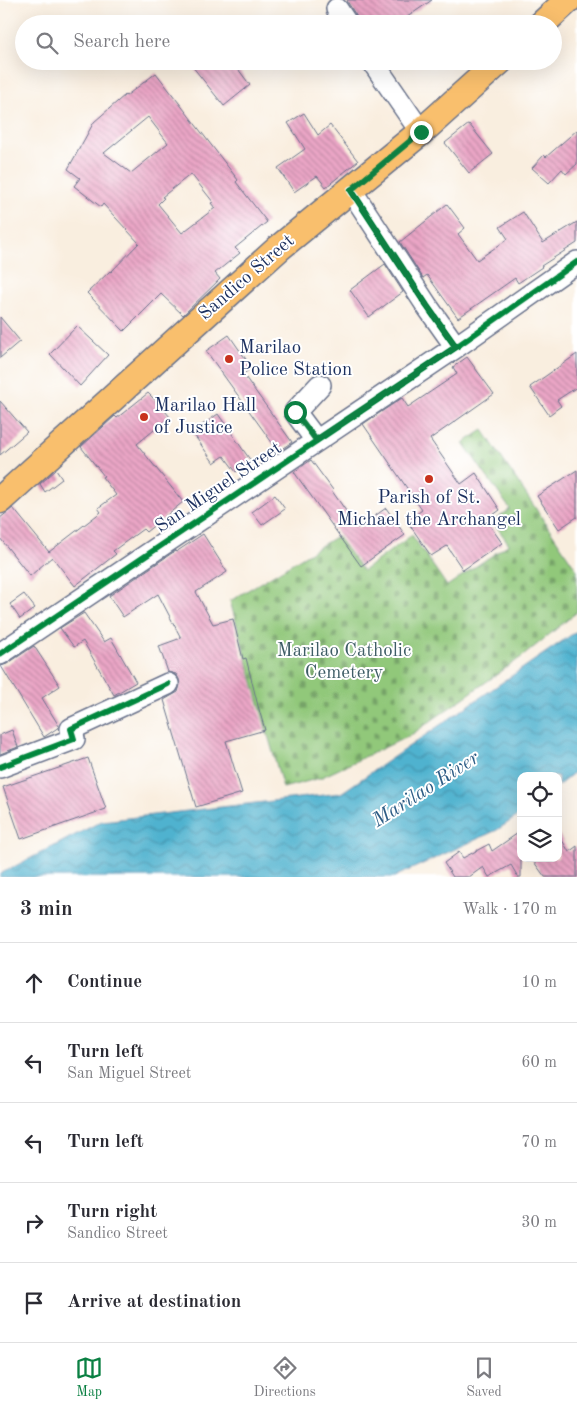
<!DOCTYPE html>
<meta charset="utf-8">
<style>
body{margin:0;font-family:"Old Standard TT",serif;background:#f2f2f3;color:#2b2b33}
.controls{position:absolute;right:15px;bottom:15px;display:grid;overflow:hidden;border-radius:10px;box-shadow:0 5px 20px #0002}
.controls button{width:45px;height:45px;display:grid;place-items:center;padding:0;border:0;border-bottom:1px solid #e1e1e2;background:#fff;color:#2b2b33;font:25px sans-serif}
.stop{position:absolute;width:15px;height:15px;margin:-11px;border:4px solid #0b8043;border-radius:50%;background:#fff}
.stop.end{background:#0b8043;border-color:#fff;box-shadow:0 1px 5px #0008}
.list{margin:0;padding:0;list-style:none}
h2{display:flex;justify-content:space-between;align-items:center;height:65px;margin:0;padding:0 20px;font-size:21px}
h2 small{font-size:16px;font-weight:400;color:#7c7c81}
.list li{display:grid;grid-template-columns:32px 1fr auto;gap:15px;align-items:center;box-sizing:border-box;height:80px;padding:0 20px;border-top:1px solid #e1e1e2}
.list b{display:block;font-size:19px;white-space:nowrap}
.list p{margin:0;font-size:16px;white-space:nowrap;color:#7c7c81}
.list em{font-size:16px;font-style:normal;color:#7c7c81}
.icon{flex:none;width:28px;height:28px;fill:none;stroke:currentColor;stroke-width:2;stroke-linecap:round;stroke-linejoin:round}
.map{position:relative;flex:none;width:577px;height:877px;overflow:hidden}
.search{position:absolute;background:#fff;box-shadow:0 5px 20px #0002;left:15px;right:15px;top:15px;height:55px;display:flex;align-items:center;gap:12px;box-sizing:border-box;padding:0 18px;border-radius:28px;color:#7c7c81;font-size:19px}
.sheet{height:465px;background:#fff}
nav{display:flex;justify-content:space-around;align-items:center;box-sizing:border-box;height:70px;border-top:1px solid #e1e1e2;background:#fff;font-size:14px;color:#7c7c81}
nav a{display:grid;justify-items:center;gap:2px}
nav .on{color:#0b8043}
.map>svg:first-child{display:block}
</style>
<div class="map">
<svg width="577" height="877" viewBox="0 0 577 877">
<defs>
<pattern id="cemetery-stones" width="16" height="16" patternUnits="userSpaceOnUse" patternTransform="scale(1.25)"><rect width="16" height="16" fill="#91c87a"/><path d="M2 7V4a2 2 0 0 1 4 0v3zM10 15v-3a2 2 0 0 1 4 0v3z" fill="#76a367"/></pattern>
<pattern id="water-waves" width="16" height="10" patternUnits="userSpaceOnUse" patternTransform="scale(1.25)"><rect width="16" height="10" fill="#50b2cf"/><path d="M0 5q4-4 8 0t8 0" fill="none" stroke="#4291ab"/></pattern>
<pattern id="building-back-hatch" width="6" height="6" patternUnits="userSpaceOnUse" patternTransform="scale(1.25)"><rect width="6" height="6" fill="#eba6c6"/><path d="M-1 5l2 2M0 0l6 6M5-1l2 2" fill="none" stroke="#be88a4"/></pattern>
</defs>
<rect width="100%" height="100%" fill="#fff"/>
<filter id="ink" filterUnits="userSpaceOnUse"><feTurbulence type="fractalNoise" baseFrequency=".02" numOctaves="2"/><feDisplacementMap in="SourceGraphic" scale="10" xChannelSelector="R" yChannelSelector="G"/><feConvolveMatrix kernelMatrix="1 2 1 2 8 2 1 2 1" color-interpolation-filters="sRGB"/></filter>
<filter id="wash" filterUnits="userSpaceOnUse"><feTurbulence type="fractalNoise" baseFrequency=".0096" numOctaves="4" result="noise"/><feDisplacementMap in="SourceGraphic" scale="20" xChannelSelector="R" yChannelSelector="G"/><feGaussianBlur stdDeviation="1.12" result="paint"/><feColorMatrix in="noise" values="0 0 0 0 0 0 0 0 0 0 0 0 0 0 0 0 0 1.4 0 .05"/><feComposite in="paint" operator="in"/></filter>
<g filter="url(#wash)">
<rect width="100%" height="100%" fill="#f9eedf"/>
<path fill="url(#cemetery-stones)" stroke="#567c6c" d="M483,430L577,570V612L523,656L411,735L320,778L283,788L230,601L337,536L363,571L412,535L447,586L509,544L493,522L510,509L463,443Z"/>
<path fill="url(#water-waves)" stroke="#367096" d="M577,631V770L558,786V776H521V814L497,830L394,877H0V874L102,821L341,793Z"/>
<g id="blocks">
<path fill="url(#building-back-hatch)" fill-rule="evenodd" d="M348,0H432L397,24H359L357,17L347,1Z
M188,61H232L250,85L224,106Z
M156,73L238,180L236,182L267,222L235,248L240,253L215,273L220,279L183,315L161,294L124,331L87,293L110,271L111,272L139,243L103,204L101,207L74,186L80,178L68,169L94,122L125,95L126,96ZM148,117L168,143L131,173L104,153ZM191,174L213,202L211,203L215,208L182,233L158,204L164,198L162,197Z
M304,113L318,135L330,125L358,161L326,187L317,176L294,192L278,168L305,149L288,123Z
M469,124L493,154L469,173L445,143Z
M577,130V164L566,174L562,169L549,183L532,168L544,155L546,157Z
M447,204L465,228L458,234L477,260L508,239L500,227L523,212L543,243L577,222V243L541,266L542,267L518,283L515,278L458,318L427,275L423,278L400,242Z
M385,264L403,292L369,317L350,290Z
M0,317L20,341L0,358Z
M77,326L108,355L80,386L50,354Z
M229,335L252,368L243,374L292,442L280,450L275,443L273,444L206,351Z
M577,354V387L557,400L561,406L549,415L530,387Z
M467,357L494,394L430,439L461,484L476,473L500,510L486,520L502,543L463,570L447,546L431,556L407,521L422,510L363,424L402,398L408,407L457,374L453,367Z
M148,393L161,406L170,417L137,444L183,502L146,532L143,529L113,551L116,554L75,586L52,557L30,576L0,538V518L13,508L49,552L101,512L98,508L116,495L102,477L104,476L81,447L115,416L117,418Z
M0,401L27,432L0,455Z
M218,414L251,461L236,472L224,456L214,463L192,432Z
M311,460L333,490L332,491L358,528L386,508L405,535L361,566L294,472Z
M56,470L62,479L45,492L40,484Z
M577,470V517L559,529L537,496Z
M275,495L285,509L262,525L252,512Z
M203,534L227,572L196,592L213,624L233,619L243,659L246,658L258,706L265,730L226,741L242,793L196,807L164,700L178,692L180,685L179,679L176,674L168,672L159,646L181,638L158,594L123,617L109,596L175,551L176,552Z
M24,594L35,608L20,619L10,604Z
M84,613L104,642L111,638L136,682L114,695L83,641L74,647L60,628Z
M34,646L60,686L42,698L59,726V727L44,737L1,666L7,664Z
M12,730L18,747L0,754V735Z
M88,758L106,809L21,839L3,787Z
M521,831V877H518L511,865L489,877L483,867L469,877H453L444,863L459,852L463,858L489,844L492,851Z
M558,833L569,852L577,846V877H545L531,858H558Z"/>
</g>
</g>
<g filter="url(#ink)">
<use href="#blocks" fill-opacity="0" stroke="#69728b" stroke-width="1"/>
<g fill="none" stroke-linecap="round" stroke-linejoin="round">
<defs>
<path id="minor" d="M337,9L347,24
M372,61L421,132
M351,190L427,306L456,347
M316,440L295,412L320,385
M0,654L456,347L577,262
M0,767L74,739L71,729L168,684"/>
<path id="major" d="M542,24L568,0
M0,500L279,248L421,132L500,61"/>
</defs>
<use href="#minor" stroke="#69728b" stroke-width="24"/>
<use href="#major" stroke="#69728b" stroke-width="29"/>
<use href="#minor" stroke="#fff" stroke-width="21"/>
<use href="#major" stroke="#f9bf6d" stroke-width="26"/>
<defs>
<path id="cycleway" d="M351,190L427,306L456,347
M0,654L456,347L577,262
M0,767L74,739L71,729L168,684"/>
</defs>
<use href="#cycleway" stroke="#fff" stroke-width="9"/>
<use href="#cycleway" stroke="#00873e" stroke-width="6"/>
</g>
</g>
<g fill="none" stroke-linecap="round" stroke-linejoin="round" filter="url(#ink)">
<path stroke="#0b8043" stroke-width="6" d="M295,412L316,440L456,347L427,306L351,190L421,132"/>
</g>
<g fill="#c8321e" stroke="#fff" stroke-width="2">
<circle cx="229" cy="359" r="5"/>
<circle cx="144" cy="417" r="5"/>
<circle cx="429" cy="479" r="5"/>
</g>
<g text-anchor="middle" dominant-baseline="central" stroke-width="4" stroke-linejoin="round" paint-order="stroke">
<g font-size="19" fill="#1b2f5e" stroke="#fff">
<text transform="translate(247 278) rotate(-41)">Sandico Street</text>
<text transform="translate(219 488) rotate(-34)">San Miguel Street</text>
</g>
<g font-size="19" fill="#1b2f5e" stroke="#fff" text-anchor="start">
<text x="239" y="348">Marilao<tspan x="239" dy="22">Police Station</tspan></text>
<text x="154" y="406">Marilao Hall<tspan x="154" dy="22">of Justice</tspan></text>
<text x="429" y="498" text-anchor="middle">Parish of St.<tspan x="429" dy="22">Michael the Archangel</tspan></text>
</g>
<g font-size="19" fill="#3e5d66" stroke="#fff">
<text x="344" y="651">Marilao Catholic<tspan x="344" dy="22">Cemetery</tspan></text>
</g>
<g font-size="20" font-style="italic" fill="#2e5d86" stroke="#fff">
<text transform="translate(426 790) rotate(-33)">Marilao River</text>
</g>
</g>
</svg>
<div class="controls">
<button><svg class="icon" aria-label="locate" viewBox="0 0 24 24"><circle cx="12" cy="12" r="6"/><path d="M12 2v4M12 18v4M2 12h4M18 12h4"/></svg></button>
<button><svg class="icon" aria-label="layers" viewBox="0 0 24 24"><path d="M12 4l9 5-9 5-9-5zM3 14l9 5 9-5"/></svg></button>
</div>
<div class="stop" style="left:295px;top:412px"></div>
<div class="stop end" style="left:421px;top:132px"></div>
<div class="search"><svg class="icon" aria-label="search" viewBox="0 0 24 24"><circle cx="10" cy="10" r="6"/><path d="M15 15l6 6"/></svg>Search here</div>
</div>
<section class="sheet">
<h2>3 min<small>Walk · 170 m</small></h2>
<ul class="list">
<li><svg class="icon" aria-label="ahead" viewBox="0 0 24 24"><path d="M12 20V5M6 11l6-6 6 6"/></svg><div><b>Continue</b></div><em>10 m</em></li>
<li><svg class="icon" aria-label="left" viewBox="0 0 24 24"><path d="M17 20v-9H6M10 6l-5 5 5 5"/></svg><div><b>Turn left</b><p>San Miguel Street</p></div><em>60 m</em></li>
<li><svg class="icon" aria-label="left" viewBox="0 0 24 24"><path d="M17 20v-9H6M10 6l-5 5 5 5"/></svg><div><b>Turn left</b></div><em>70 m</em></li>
<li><svg class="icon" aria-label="right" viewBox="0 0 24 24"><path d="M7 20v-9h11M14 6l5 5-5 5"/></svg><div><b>Turn right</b><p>Sandico Street</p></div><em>30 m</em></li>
<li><svg class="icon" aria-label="arrive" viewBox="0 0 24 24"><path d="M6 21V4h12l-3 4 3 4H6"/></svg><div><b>Arrive at destination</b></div></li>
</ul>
</section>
<nav>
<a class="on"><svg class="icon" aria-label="map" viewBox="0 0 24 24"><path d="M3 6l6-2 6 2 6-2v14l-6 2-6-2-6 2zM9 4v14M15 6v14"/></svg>Map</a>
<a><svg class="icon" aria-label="directions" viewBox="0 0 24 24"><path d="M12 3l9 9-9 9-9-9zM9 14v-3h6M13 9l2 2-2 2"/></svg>Directions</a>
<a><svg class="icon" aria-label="saved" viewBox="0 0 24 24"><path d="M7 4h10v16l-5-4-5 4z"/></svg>Saved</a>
</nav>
